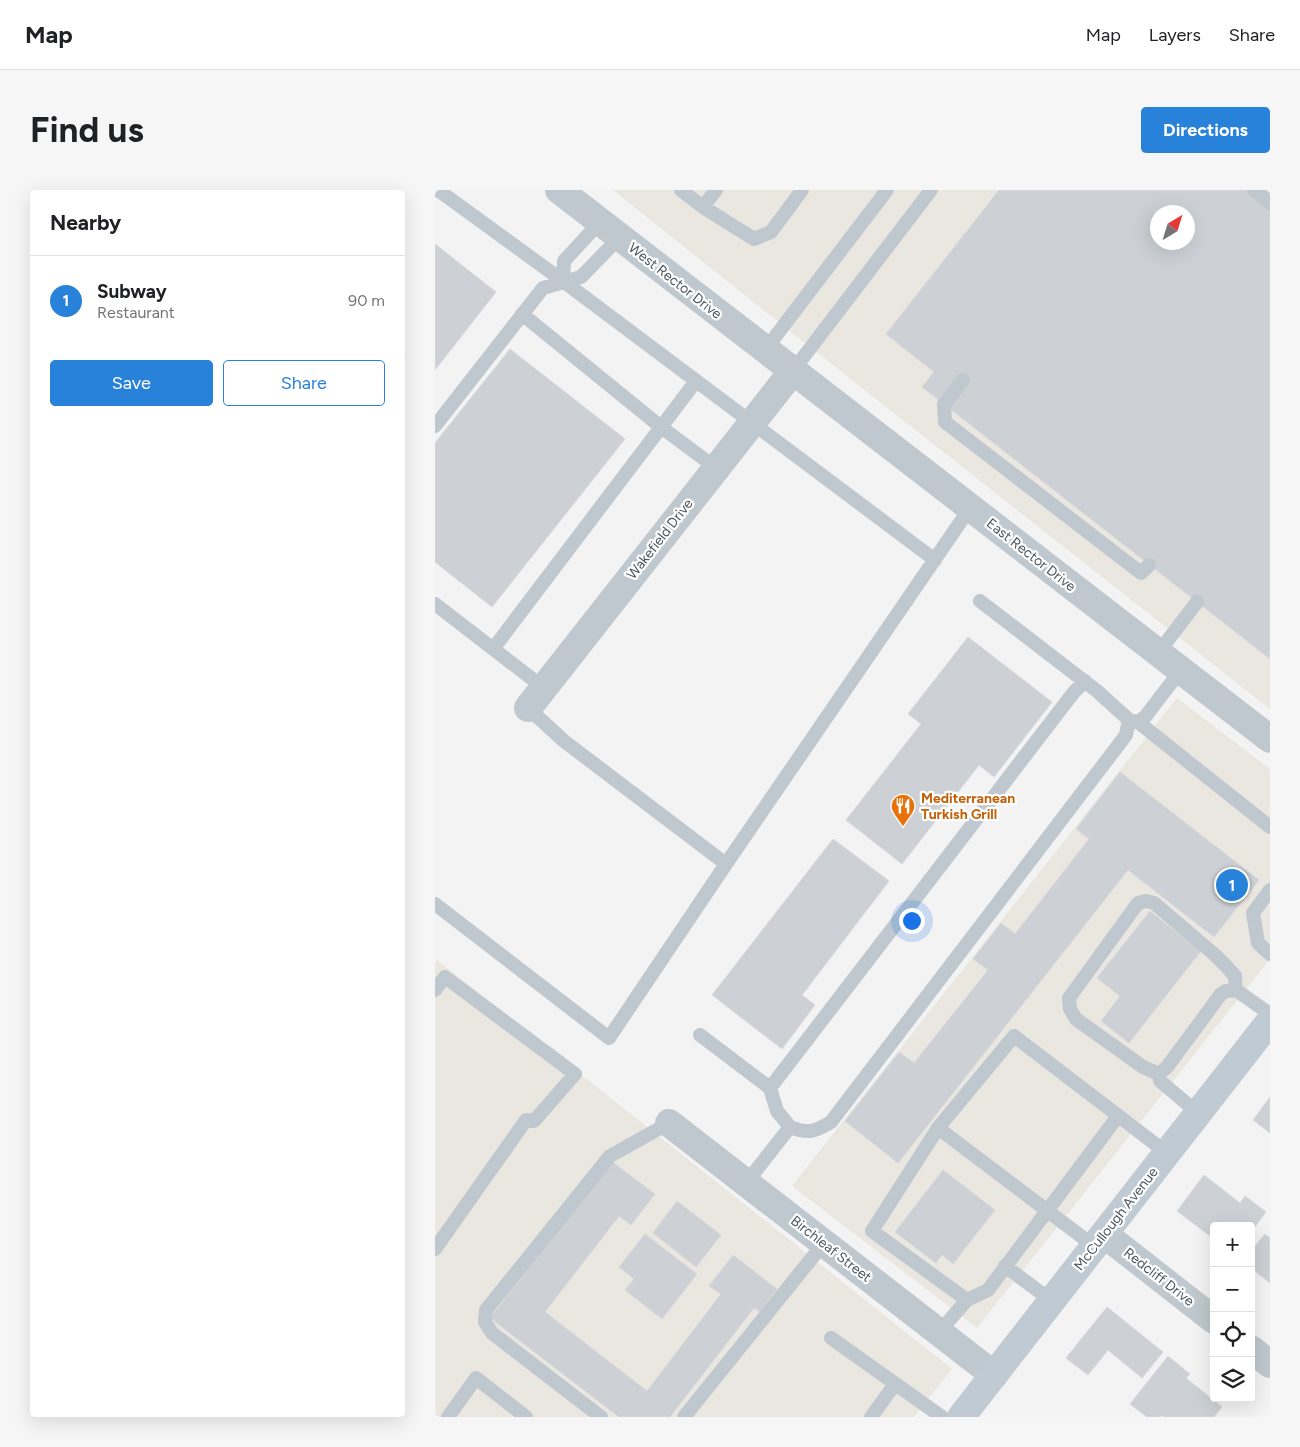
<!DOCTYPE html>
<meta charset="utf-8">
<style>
body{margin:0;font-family:Figtree,sans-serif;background:#f6f6f6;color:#202124}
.controls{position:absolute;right:15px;bottom:15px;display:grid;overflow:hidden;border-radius:5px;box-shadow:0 5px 20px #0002}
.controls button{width:45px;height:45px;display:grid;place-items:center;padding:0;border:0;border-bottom:1px solid #e0e0e0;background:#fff;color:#202124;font:25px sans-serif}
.compass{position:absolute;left:715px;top:15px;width:45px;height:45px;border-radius:50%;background:#fff;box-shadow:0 5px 20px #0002;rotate:38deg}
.you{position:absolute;left:476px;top:730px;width:18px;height:18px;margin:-12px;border:4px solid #fff;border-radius:50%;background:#1a73e8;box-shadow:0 0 0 8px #1a73e833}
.badge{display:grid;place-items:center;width:32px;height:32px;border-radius:50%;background:#2982d9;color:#fff;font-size:16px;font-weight:700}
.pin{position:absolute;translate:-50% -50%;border:2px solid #fff;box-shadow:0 1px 5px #0006}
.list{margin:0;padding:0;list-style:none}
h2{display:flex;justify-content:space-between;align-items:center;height:65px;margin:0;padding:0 20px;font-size:21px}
h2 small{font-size:16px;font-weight:400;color:#757577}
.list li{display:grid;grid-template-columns:32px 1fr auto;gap:15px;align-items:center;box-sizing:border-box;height:90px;padding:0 20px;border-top:1px solid #e0e0e0}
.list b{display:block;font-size:19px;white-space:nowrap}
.list p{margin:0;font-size:16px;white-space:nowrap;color:#757577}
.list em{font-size:16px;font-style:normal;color:#757577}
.actions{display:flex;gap:10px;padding:15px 20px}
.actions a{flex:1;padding:11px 0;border:1px solid #2982d9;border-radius:5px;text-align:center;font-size:18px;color:#2982d9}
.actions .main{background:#2982d9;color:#fff}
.icon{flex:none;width:28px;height:28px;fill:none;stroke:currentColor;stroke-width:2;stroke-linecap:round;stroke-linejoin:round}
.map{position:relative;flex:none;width:835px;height:1227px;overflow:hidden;border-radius:5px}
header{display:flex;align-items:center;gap:30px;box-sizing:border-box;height:70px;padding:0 25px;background:#fff;border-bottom:1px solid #e0e0e0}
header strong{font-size:24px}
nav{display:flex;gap:28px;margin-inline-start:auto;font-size:18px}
.intro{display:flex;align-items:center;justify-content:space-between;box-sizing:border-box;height:120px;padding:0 30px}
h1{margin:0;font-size:35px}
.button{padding:12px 22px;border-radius:5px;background:#2982d9;color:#fff;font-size:18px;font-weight:700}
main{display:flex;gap:30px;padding:0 30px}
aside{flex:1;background:#fff;border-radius:5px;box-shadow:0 5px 20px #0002}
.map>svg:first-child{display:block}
</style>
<header>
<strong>Map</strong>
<nav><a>Map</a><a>Layers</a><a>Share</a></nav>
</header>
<div class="intro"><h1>Find us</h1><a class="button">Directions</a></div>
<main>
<aside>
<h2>Nearby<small></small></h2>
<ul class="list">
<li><span class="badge">1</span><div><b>Subway</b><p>Restaurant</p></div><em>90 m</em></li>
</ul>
<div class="actions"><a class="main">Save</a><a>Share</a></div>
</aside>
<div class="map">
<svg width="835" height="1227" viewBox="0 0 835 1227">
<rect width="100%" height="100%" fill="#f4f3f3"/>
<path fill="#eae7e1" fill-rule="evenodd" d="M178,0H835V519L347,135ZM722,22H752V52H722Z
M742,508L835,579V769L542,1138L357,996Z
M2,770L517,1179L479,1227H0V773Z"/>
<path fill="#cdd0d4" stroke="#d7d9dd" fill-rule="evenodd" d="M564,0H835V469L487,197L499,182L451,144ZM722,22H752V52H722Z
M0,54L61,102L0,180Z
M75,159L190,249L57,417L0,372V253Z
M533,447L617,512L559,587L544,575L467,674L411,630L486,534L473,524Z
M685,582L824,690L779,747L693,680L463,973L410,931L464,862L479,873L553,780L538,769L566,733L580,744L654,649L641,639Z
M398,649L454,691L367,805L380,815L347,859L277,805Z
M715,721L766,761L694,853L666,831L685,806L662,788Z
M835,907V943L818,930Z
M176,971L220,1004L196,1035L184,1026L110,1122L212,1201L286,1104L274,1096L298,1065L342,1099L325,1122L319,1118L235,1227H184L55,1128Z
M508,980L560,1020L518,1074L507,1065L501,1073L460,1042Z
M769,985L805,1013L810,1006L831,1022L816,1042V1036H779V1049L742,1021Z
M242,1011L286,1045L261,1077L218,1043Z
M210,1044L262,1084L227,1129L190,1100L199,1089L184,1077Z
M830,1044L835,1048V1093L816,1078V1061Z
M672,1117L728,1162L707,1188L673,1160L653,1185L631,1168Z
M733,1166L755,1184L751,1188L787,1217L779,1227H729L727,1225L725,1227H712L695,1214Z"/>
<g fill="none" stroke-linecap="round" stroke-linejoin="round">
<path stroke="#bfc8ce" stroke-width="14" d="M3,0L128,91L500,370
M246,0L268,17L319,49L336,42L367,0
M819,0L835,13
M268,17L281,0
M128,91L129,71L165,32
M87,124L226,237L281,278
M330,160L452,0
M357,182L496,0
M528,190L509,214L510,232L706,383L714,375
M0,236L108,98L146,87L184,48
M545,411L662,501L694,530L703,532L710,527L746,480
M0,414L109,498
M58,459L261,191
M723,463L762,412
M93,518L129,551L291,674
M703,532L835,637
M835,700L818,723L823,753L835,764
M0,714L174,848L291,674L535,318
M0,800L10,787L140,884L99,931L91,930L0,1059
M801,800L800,786L792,777L780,765L719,713L711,711L703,713L634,808L635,819L641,829L708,877L724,884L732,877L786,804L791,801L801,800L835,824
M265,845L335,898
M724,884L725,891L763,923
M355,937L342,921L335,898L639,502L650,491
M503,938L659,1056
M311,993L355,937C373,944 379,942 396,932L691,545L694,530
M570,1076L617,1111
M532,1110L553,1100L683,926
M504,1142L532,1110L437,1041L503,938L579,846L732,963
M396,1148L507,1227
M13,1227L41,1188L91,1227
M166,1227L57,1143L50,1132L51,1120L175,966L234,933
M249,1227L389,1053
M436,1227L460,1194"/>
<path stroke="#bfc8ce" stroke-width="28" d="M93,518L357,182
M234,933L559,1185
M669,1044L779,1130
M816,1159L835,1174"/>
<path stroke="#bfc8ce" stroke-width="28" d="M124,0L835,549"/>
<path stroke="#c0cad2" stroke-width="28" d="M526,1227L835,831"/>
</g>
<defs>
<symbol id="restaurant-pin" viewBox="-11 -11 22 30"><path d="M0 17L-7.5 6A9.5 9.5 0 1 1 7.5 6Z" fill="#e8710a" stroke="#fff"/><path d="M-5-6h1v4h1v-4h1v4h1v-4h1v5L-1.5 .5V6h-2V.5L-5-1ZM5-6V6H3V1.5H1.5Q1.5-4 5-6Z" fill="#fff"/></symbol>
</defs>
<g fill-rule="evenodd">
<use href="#restaurant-pin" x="454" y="602" width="28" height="38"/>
</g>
<g text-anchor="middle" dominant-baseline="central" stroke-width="4.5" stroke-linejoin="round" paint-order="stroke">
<g font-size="14" fill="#4b575f" stroke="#fff">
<text transform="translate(240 91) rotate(38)">West Rector Drive</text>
<text transform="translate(225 349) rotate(-52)">Wakefield Drive</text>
<text transform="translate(596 365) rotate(38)">East Rector Drive</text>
<text transform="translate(681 1029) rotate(-52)">McCullough Avenue</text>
<text transform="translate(396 1059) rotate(38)">Birchleaf Street</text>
<text transform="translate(724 1087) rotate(38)">Redcliff Drive</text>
</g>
<g font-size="14" font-weight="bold" fill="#c56008" stroke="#fff" text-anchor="start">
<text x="486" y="608">Mediterranean<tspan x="486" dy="16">Turkish Grill</tspan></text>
</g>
</g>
</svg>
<div class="controls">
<button>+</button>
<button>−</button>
<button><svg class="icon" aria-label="locate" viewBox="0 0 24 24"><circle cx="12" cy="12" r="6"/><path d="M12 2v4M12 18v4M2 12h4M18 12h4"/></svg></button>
<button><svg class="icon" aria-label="layers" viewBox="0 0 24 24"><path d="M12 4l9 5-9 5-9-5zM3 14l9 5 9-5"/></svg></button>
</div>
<svg class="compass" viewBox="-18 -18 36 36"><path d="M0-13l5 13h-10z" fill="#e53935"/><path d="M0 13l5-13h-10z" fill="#757577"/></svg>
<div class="you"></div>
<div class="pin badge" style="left:797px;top:695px">1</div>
</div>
</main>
